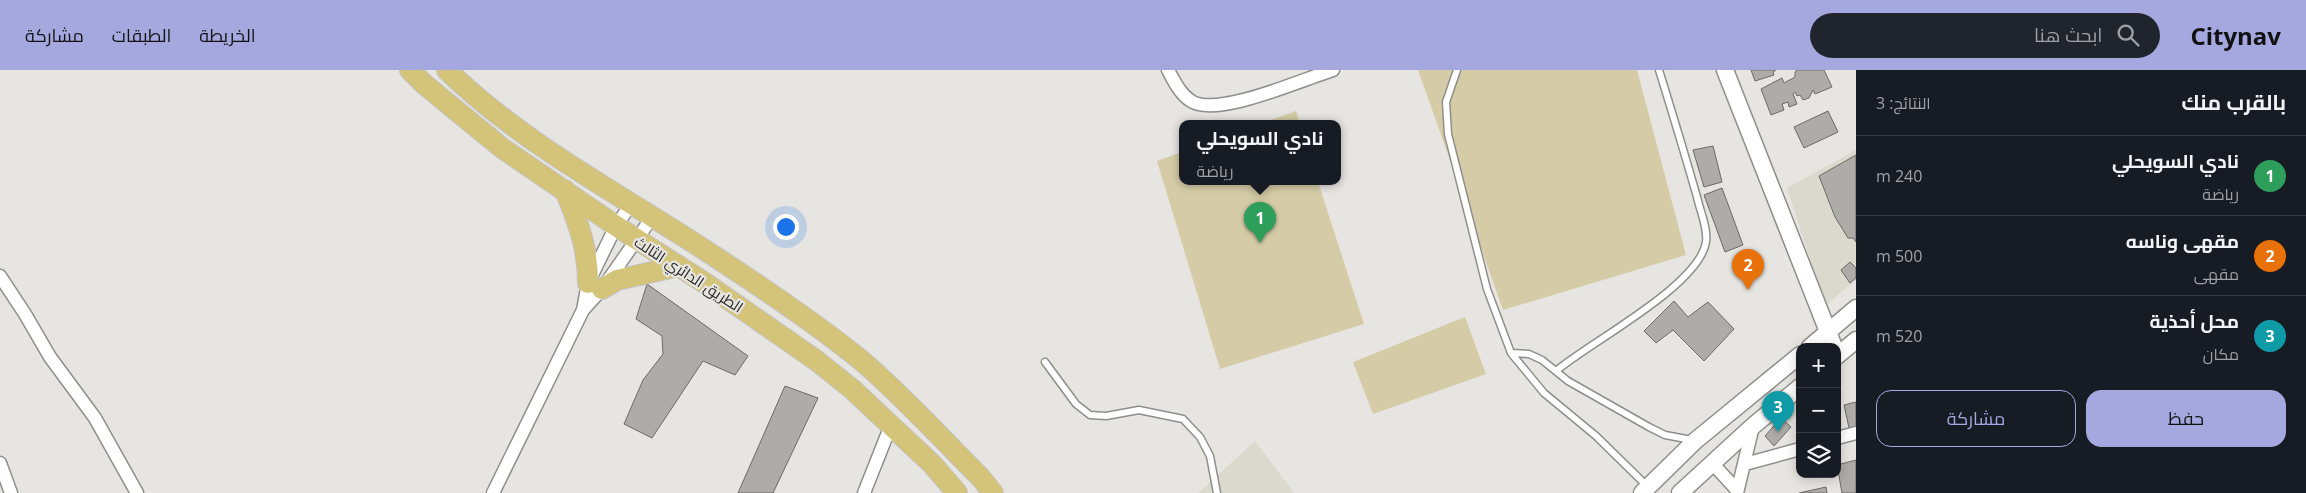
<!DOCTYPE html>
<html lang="ar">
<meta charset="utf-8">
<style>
body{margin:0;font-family:"Open Sans",Cairo,sans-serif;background:#20242c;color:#f1f3f6;direction:rtl}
.controls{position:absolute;right:15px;bottom:15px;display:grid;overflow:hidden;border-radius:10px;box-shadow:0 2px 12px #0003}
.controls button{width:45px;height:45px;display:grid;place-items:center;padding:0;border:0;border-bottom:1px solid #363941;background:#171b24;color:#f1f3f6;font:25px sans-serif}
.you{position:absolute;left:785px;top:156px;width:18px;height:18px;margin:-12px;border:4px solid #fff;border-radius:50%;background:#1a73e8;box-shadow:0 0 0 8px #1a73e833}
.badge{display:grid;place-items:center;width:32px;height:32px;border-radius:50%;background:#a5a8df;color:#fff;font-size:16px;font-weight:700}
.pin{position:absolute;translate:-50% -41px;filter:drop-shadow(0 1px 2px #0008)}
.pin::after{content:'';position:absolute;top:26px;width:18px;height:15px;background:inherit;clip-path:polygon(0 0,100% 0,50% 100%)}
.popup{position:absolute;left:1179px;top:50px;width:162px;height:65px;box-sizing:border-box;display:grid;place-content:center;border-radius:10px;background:#171b24;filter:drop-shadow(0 1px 4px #0005);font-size:16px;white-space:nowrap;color:#9ea1a6}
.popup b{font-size:19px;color:#f1f3f6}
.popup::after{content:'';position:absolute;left:50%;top:100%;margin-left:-10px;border:10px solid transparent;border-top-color:#171b24}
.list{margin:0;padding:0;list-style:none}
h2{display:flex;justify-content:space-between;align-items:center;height:65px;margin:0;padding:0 20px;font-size:21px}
h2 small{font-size:16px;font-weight:400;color:#9ea1a6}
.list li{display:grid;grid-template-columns:32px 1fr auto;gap:15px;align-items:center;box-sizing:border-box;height:80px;padding:0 20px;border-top:1px solid #363941}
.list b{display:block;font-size:19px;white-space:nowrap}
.list p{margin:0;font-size:16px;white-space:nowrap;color:#9ea1a6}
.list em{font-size:16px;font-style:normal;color:#9ea1a6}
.actions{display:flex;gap:10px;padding:15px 20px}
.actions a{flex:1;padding:11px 0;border:1px solid #a5a8df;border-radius:15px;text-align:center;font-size:18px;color:#a5a8df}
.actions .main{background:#a5a8df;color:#111}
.icon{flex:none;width:28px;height:28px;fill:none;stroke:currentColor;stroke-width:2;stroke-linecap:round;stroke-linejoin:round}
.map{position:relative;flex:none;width:1856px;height:423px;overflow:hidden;direction:ltr}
header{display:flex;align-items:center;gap:30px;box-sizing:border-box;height:70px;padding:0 25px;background:#a5a8df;color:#111}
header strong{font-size:24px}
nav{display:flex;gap:28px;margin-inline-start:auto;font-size:18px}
.search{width:350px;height:45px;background:#20242c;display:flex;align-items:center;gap:12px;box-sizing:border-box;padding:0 18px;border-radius:28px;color:#9ea1a6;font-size:19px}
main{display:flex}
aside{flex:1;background:#171b24}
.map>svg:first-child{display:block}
</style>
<header>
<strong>Citynav</strong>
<div class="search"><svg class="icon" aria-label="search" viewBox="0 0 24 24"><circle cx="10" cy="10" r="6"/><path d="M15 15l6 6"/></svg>ابحث هنا</div>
<nav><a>الخريطة</a><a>الطبقات</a><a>مشاركة</a></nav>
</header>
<main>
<aside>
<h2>بالقرب منك<small>النتائج: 3</small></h2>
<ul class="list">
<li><span class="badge" style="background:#2e9e5b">1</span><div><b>نادي السويحلي</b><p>رياضة</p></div><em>240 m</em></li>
<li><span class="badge" style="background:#e8710a">2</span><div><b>مقهى وناسه</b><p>مقهى</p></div><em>500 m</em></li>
<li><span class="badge" style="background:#0f9aa8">3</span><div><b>محل أحذية</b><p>مكان</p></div><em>520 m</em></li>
</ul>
<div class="actions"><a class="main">حفظ</a><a>مشاركة</a></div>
</aside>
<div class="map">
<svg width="1856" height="423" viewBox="0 0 1856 423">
<rect width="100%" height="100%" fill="#e6e5e1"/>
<path fill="#dbd8cd" d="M1856,80V210L1825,236L1787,118Z
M1255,371L1294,423H1198Z"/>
<path fill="#d5cca7" d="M1418,0H1637L1686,185L1503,240Z
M1296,41L1300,54H1260Z
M1182,82V112H1318L1364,254L1220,299L1157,91Z
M1465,247L1486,304L1373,344L1353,292Z"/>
<path fill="#adaca8" stroke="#6a6a66" d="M1751,0H1776L1773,2L1774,5L1755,11Z
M1797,0H1824L1832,17L1815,24L1813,20L1809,28L1803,30L1800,25L1797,26L1795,22L1793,24L1797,34L1789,37L1788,32L1782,34L1784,40L1771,45L1761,19L1782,8L1784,13L1795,7V2Z
M1828,41L1838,62L1804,78L1794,57Z
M1713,76L1722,112L1704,117L1693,80Z
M1856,85V172L1853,168H1848L1835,147L1819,106Z
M1722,118L1743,175L1725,182L1704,125Z
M1850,192L1856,198V208L1850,213L1841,200Z
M647,214L748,286L735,305L703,291L652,368L624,354L643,310L663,284L662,266L636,249Z
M1674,231L1688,247L1708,232L1734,259L1704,291L1673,260L1656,273L1644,261Z
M785,316L818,328L773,423H738Z
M1856,332V357L1849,358L1844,335Z
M1781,348L1791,357L1774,376L1765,366Z
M1856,390V423H1842L1837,395Z
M1826,417L1827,423H1799Z"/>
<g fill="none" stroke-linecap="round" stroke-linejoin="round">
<defs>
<path id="service" d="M1457,0L1446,32L1448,64L1487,219L1511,283L1529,284L1542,290L1568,311L1649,357L1665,365L1692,370
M1511,283L1544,323L1596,366L1647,416
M1045,292L1076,334L1090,345L1106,346L1139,340L1183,349L1200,367L1210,386L1217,423
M1556,301C1590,272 1699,216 1706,172C1708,158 1700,141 1697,127C1685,85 1672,42 1659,0"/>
<path id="minor" d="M1168,0C1174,11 1180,24 1191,31C1217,48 1303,9 1333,0
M0,206L25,244L50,287L95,348L137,423
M583,240L602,219L653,146
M1837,368L1856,363
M0,393L11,423
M1713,394L1737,420
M1745,394L1800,379
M493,423L583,240L588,213L616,156L632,133
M864,423L891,355
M1737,423L1753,356"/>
<path id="tertiary" d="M1725,0L1834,277
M1810,277L1856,238
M1837,286L1856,270
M1642,423L1695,371L1800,285
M1680,423L1753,356L1800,317"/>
<path id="primary" d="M410,0L424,14L502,78L616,156L705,213L817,291L852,319L932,394L957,423
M447,0C526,77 626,127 717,188C766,220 817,254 862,291C904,327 942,369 981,408L993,423
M565,120C578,153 588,177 588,213
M602,219L617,210L679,196"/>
</defs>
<use href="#service" stroke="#8f8e8a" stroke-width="9"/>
<use href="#minor" stroke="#8f8e8a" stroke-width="15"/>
<use href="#tertiary" stroke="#8f8e8a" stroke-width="19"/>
<use href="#primary" stroke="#c4c3c3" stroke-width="22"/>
<use href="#service" stroke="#fff" stroke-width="6"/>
<use href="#minor" stroke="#fff" stroke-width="12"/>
<use href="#tertiary" stroke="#fff" stroke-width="16"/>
<use href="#primary" stroke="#d4c479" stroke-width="20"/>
</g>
<g text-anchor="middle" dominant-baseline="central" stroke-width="4.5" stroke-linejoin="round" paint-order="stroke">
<g font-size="15" fill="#2b2a29" stroke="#e6e5e1">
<text transform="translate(689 204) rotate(33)">الطريق الدائري الثالث</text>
</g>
</g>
</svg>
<div class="controls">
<button>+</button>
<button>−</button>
<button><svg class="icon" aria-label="layers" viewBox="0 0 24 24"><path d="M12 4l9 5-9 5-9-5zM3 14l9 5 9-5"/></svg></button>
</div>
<div class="you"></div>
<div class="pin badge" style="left:1260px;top:173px;background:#2e9e5b">1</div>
<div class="popup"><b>نادي السويحلي</b>رياضة</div>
<div class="pin badge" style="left:1748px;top:220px;background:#e8710a">2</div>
<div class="pin badge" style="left:1778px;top:362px;background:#0f9aa8">3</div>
</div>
</main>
